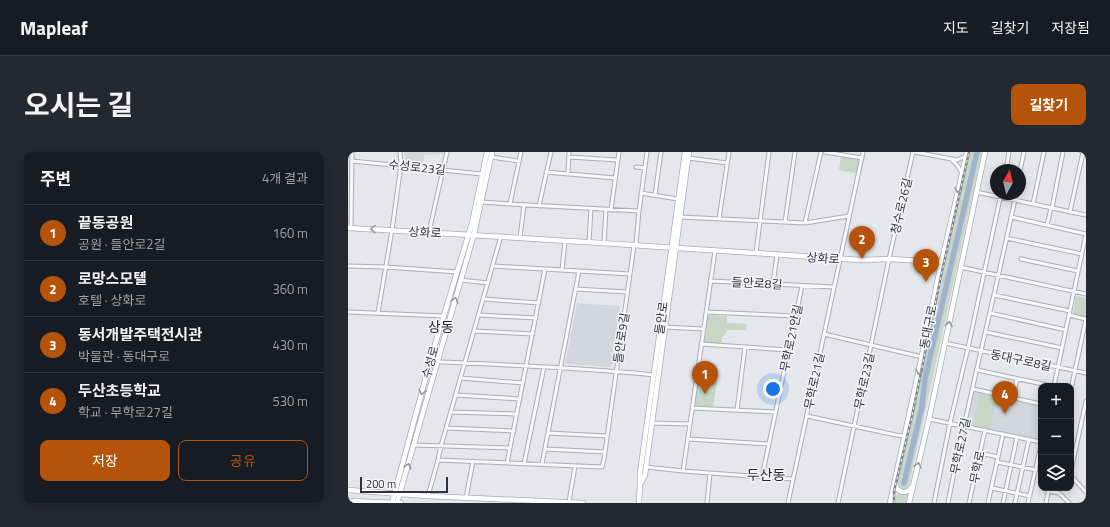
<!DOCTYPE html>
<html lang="ko">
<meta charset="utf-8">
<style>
body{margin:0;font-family:"Titillium Web","Noto Sans KR",sans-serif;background:#242831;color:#f1f3f6}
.controls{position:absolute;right:12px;bottom:12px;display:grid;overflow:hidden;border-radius:8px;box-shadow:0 2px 10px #0003}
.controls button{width:36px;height:36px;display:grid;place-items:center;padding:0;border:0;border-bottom:1px solid #363941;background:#171b24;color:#f1f3f6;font:20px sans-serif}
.compass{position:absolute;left:642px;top:12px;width:36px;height:36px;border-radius:50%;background:#171b24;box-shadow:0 2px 10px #0003;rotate:8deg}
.scale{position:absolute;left:12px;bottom:10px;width:88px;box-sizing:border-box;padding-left:4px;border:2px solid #2b3445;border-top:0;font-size:11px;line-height:14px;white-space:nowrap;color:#2b3445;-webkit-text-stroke:3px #f4f6f9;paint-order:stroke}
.you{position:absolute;left:425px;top:237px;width:14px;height:14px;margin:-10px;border:3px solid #fff;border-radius:50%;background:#1a73e8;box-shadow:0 0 0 6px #1a73e833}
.badge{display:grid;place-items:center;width:26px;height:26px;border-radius:50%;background:#b45309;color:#fff;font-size:13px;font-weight:700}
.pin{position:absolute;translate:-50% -33px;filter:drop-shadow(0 1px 2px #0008)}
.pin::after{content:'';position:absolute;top:21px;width:14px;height:12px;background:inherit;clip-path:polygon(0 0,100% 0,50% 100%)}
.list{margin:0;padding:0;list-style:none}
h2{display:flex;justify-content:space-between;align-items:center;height:52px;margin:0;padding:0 16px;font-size:17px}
h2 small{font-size:13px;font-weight:400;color:#9ea1a6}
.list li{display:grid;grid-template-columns:26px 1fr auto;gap:12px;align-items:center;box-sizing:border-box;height:56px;padding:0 16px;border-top:1px solid #363941}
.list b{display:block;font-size:15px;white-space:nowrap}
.list p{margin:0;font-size:13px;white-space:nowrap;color:#9ea1a6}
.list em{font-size:13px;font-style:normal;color:#9ea1a6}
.actions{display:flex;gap:8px;padding:12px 16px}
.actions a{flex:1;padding:9px 0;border:1px solid #b45309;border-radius:8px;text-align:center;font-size:14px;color:#b45309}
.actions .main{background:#b45309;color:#fff}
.icon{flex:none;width:22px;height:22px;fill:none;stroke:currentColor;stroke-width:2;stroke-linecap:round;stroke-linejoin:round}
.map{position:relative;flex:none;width:738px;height:351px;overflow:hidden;border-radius:8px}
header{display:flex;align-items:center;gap:24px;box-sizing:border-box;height:56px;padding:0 20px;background:#171b24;border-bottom:1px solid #363941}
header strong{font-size:19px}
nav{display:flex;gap:22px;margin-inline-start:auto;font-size:14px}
.intro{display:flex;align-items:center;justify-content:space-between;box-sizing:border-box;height:96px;padding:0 24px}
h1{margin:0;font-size:28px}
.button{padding:10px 18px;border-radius:8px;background:#b45309;color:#fff;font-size:14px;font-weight:700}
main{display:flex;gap:24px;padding:0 24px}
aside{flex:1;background:#171b24;border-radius:8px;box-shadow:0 2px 10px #0003}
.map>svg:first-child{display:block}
</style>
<header>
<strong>Mapleaf</strong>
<nav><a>지도</a><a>길찾기</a><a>저장됨</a></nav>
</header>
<div class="intro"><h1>오시는 길</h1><a class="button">길찾기</a></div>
<main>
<aside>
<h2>주변<small>4개 결과</small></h2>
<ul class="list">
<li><span class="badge">1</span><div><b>끝동공원</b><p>공원 · 들안로2길</p></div><em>160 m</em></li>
<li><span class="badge">2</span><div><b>로망스모텔</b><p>호텔 · 상화로</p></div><em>360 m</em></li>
<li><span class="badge">3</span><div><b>동서개발주택전시관</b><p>박물관 · 동대구로</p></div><em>430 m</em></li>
<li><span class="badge">4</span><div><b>두산초등학교</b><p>학교 · 무학로27길</p></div><em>530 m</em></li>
</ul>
<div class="actions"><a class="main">저장</a><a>공유</a></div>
</aside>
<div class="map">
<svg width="738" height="351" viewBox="0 0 738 351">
<rect width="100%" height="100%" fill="#e4e7ec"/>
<path fill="#d2d6de" d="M56,0H96L95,2L76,3L75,11L58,10Z
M229,151L272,154L264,215L217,212Z
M627,239L693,253L692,287L621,274L620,271L625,240Z"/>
<path fill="#c9d6c5" d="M621,0H634L561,333L558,338L551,337L549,331L577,208Z
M493,4L511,8L508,21L491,18Z
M728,144L738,146V165L725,162Z
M359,163L379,164V171L399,172L398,178H380L374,186V192L354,191Z
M350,228L369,230L365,255H346Z
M631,243L648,246L643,276L625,273Z
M549,340L557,342L560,340L558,351H547Z"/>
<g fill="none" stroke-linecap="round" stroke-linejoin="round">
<path stroke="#9fb4cc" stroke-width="5.5" d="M556,331L574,254L577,227L629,0"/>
<defs>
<path id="street" d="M173,0L162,52L291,59L299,0
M477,0L514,6
M567,0L609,8L618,4
M143,5L170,9
M221,5L269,8
M340,6L379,11
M604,8L609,13L614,21
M4,9L134,22
M288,15L297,16
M658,18L661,0
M672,19L676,0
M198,20L267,26
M220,22L221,0
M628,40L738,63
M293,41L330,47
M307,43L313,0
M134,50L162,52
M685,52L696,0
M191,54L203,0
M704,56L715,0
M263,58L271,0
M722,60L735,0
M332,65L457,71L501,64
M663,65L738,82
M371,67L381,0
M437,70L447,0
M457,71L473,0
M699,73L703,56
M3,76L4,0
M81,80L99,0
M172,86L176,53
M658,86L734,102
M241,90L243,57
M256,91L258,57
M408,101L421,0
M673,107L730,119
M0,114L38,115L109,120
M145,114L282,122
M612,115L738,142
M214,118L217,89
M113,128L140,131
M362,129L486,135
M425,132L429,103
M228,137L279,140
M646,143L722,159
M136,147L191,151
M0,160L96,164
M358,160L447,164
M30,161L44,78L53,13L52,0
M642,161L718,178
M131,163L188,166
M721,163L738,167L723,237
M316,175L355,177
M126,179L185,182
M638,180L714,196
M476,182L574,205
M597,191L738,221
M353,192L440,198
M83,206L92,210C163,213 235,216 306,223
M629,218L704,234
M112,226L175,231
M706,234L738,82
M625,237L693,252
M108,243L172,247
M665,246L669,227
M344,256L427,260
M389,258L397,195
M103,260L169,262
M459,264L548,283L557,284
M581,267L693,290
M303,271L342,272L367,99
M98,276L166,279
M200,281L259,284
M340,287L421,292
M66,293L162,296
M197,297L257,300
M632,301L650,305
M90,308L254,315L256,307L282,122L286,94L288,92L291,59
M649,310L688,318
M159,311L197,117
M176,312L196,215
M194,312L231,119
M298,315L335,319L445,327
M335,319L342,272
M723,319L738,249
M723,324L738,340
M414,325L454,134
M644,336L682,344
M701,339L711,341L721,351
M80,344L90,308L93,294L153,84
M118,346L125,309
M221,350L227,314
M359,351L362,321
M440,351L515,0
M490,351L541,107L565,0
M586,351L602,271L620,196L653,42
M600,351C620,247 647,145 668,42
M621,351L637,278
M640,351L655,282
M655,351L669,285
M667,351L681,287
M680,351L693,293
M698,351L701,336"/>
<path id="secondary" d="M0,76C172,85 343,97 514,108L541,107L594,110
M293,331L297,323L298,315L341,0
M547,331C549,341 558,343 564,335
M0,338L80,344L235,351
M0,349L53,351
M44,351L83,206L124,71L139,0
M49,351L126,82L144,0
M291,351L292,332V321L337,0
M542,351L573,208L592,117L619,0
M561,351L581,267L637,0"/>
</defs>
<use href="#street" stroke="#a9aeb7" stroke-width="5"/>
<use href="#secondary" stroke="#a9aeb7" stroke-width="6"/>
<use href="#street" stroke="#f7f8fa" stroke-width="3"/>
<use href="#secondary" stroke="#fff" stroke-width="4.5"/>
<defs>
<path id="rail" d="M546,351V339L564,264L593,124L621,0"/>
</defs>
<use href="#rail" stroke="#7d8696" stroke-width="2.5"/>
<use href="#rail" stroke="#f4f6f9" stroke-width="1" stroke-dasharray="3" stroke-linecap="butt"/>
</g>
<defs><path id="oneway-chevron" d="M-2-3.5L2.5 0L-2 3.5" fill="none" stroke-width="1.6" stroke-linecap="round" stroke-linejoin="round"/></defs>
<g stroke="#959aa2">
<use href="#oneway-chevron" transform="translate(610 38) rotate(103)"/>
<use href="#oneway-chevron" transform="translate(25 77) rotate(-177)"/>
<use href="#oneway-chevron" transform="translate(107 148) rotate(-74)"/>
<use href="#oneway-chevron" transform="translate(601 172) rotate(-79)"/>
<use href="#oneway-chevron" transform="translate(571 220) rotate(102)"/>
<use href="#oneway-chevron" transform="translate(74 240) rotate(105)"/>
<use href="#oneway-chevron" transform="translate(570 313) rotate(-76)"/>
<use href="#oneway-chevron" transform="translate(60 314) rotate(-74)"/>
</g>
<g text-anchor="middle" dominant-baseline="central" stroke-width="3" stroke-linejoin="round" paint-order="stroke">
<g font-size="12" fill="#2b3445" stroke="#f4f6f9">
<text transform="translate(69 15) rotate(6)">수성로23길</text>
<text transform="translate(553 54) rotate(-77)">청수로26길</text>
<text transform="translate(77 80) rotate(3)">상화로</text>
<text transform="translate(475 106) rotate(4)">상화로</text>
<text transform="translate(409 131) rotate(3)">들안로8길</text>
<text transform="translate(313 166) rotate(-82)">들안로</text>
<text transform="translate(580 175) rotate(-79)">동대구로</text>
<text transform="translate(273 186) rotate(-82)">들안로9길</text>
<text transform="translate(443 186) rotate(-78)">무학로21안길</text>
<text transform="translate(673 208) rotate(12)">동대구로8길</text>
<text transform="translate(82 210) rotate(-74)">수성로</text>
<text transform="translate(466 229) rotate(-78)">무학로21길</text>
<text transform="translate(516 229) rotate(-78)">무학로23길</text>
<text transform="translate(612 294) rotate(-78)">무학로27길</text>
<text transform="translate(629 315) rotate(-78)">무학로</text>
</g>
<g font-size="14" fill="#1d2536" stroke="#f4f6f9">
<text x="93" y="174">상동</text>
<text x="418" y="322">두산동</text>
</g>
</g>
</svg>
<div class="controls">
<button>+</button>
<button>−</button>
<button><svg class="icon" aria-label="layers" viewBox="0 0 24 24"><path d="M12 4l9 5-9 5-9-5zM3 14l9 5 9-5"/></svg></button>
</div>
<svg class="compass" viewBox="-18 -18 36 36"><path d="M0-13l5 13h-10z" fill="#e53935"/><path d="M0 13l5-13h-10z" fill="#9ea1a6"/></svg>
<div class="scale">200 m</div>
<div class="you"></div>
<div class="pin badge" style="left:357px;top:242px">1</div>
<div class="pin badge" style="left:514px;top:107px">2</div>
<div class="pin badge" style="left:578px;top:130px">3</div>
<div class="pin badge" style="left:657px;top:262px">4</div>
</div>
</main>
